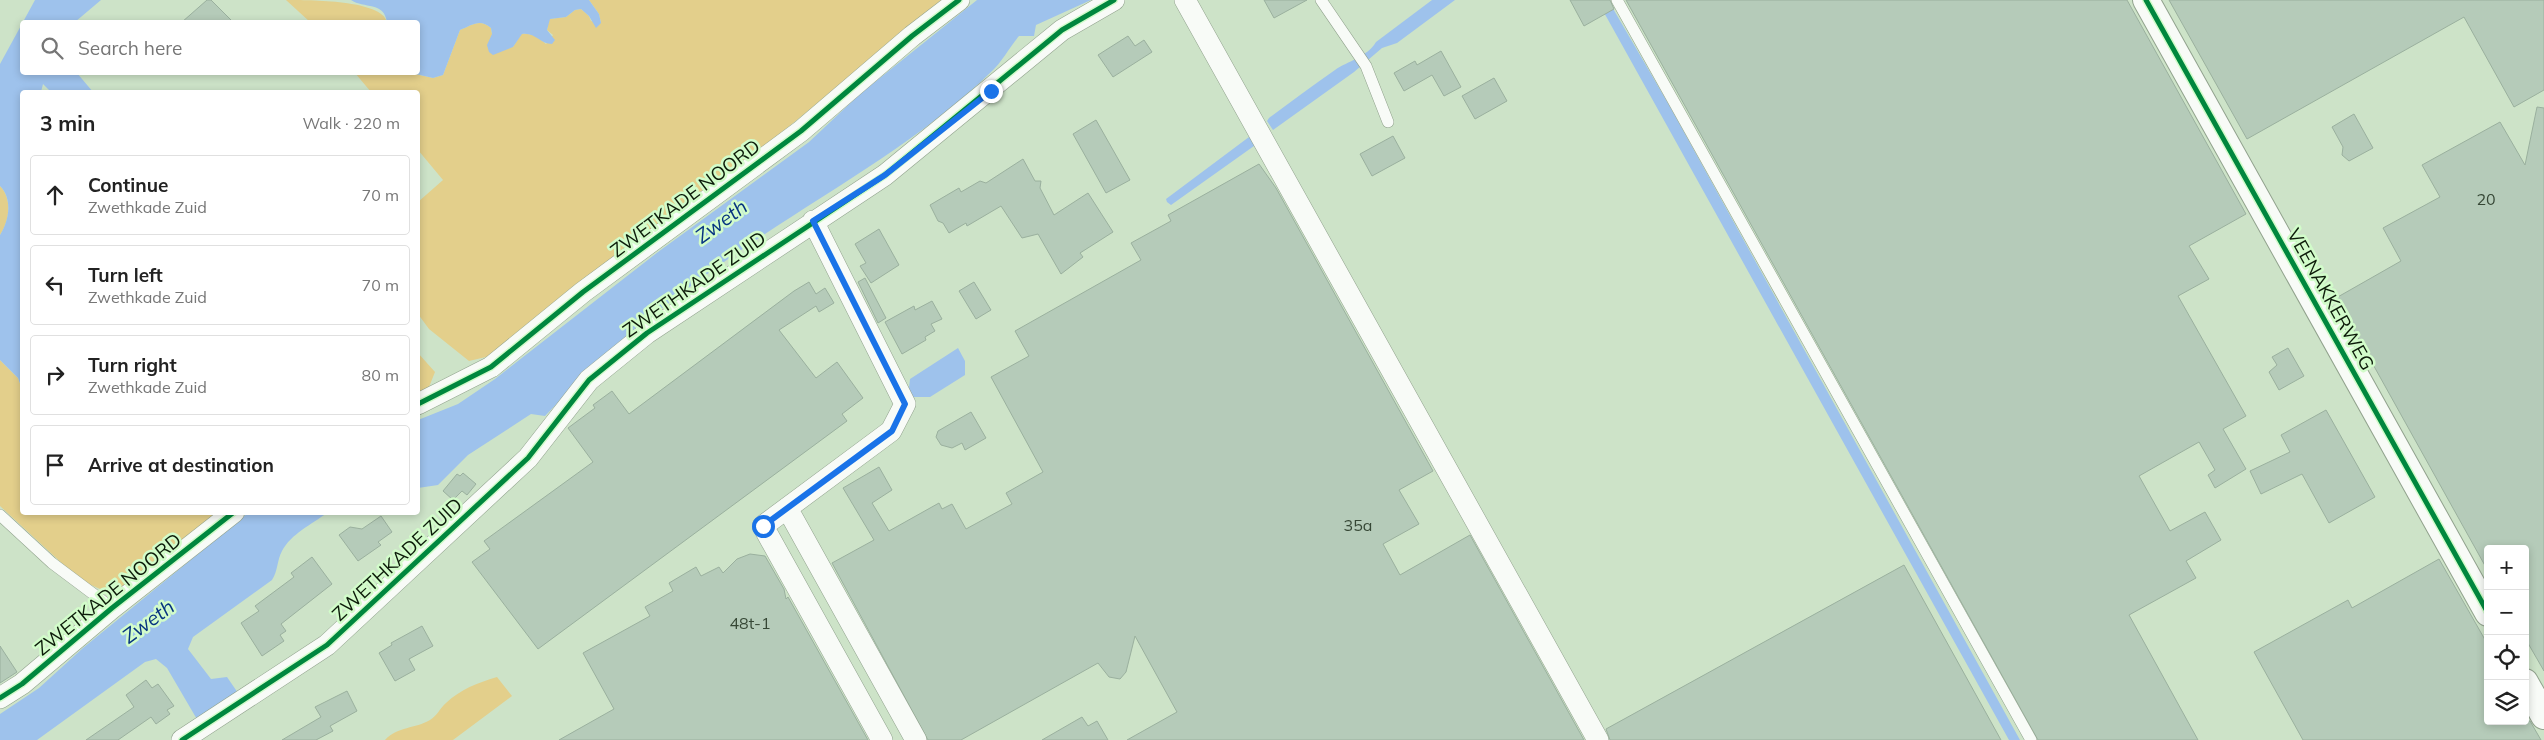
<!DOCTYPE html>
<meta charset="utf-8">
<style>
body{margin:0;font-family:Mulish,sans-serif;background:#f2f2f2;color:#222}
.controls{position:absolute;right:15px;bottom:15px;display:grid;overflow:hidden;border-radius:5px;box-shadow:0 2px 8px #0003}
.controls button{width:45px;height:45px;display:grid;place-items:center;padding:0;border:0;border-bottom:1px solid #e0e0e0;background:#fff;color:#222;font:25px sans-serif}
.stop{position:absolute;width:15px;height:15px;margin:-11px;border:4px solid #1a73e8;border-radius:50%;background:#fff}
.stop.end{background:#1a73e8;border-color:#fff;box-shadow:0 1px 5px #0008}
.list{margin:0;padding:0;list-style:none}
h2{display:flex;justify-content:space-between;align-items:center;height:65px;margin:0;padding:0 20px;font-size:21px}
h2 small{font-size:16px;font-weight:400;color:#767676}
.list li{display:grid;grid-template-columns:32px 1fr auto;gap:15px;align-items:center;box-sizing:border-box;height:80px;margin:0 10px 10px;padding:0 10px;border:1px solid #e0e0e0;border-radius:5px}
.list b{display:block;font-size:19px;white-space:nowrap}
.list p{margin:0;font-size:16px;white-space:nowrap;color:#767676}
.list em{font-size:16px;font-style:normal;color:#767676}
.icon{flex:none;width:28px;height:28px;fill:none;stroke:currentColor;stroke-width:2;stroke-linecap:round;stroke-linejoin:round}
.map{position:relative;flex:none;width:2544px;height:740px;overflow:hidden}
.search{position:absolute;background:#fff;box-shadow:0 2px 8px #0003;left:20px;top:20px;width:400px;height:55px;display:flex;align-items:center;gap:12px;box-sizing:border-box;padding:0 18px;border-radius:5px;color:#767676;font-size:19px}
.panel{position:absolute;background:#fff;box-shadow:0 2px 8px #0003;left:20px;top:90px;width:400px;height:425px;border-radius:5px}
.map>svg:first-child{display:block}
</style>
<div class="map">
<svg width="2544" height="740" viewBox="0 0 2544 740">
<rect width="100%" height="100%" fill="#cde3c8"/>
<path fill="#e3cf8b" d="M286,0C310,0 382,0 387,22H310Z
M589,0H945L729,175L490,356L469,361L429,329L418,314V202L443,180L418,150V92H371L355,73H411L433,78L443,75L460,30C472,25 480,18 491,28L492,34L513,47L521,34C533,33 538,37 546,44L553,35L547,30L549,19L566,17L575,10L581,9L589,16L591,21L601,23L599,14Z
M0,186C13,199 9,222 0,235Z
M418,353L435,372L425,397L418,400Z
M0,360L18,378L22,389V512L219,513L117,591L100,589L80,580L0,506Z
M497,677L512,696L453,740H385C398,726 415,729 430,720C437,716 440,708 446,703C461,689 477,683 497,677Z"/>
<path fill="#9ec2ec" d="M35,0H101L75,22H22V72L77,73L93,92H51L43,84L41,92H22V389L18,378L0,360V235C9,221 13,199 0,186V64Z
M351,0H589L599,14L601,23L596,28L589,16L581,9L575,10L566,17L550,19L547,30L555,40L552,44C540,44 535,32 522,34L513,47L493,55L489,52L487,45L492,34L491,28C480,18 472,25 460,30L443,75L433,78L411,73L418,72V22H387C384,1 364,9 351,0Z
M977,0H1091L1036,25L1034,36H1019C1009,48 1002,62 991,72C910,151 801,205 710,272C652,314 595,363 545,416L531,414L468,455L438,485L418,488V420L458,404L495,379L658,252L809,142L860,94Z
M1432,0H1455L1397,43L1382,48L1354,72L1273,130L1267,121L1269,118C1291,102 1313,85 1335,70C1348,61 1367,57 1376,42Z
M1597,0H1608L1669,105L2020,740H2009Z
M1249,137L1255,143L1254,146L1171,205L1167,202L1166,199Z
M958,348L965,361V375L930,397H908L910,379Z
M248,513H327C312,524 291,534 282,551C277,560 278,571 272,580L193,637L188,649L211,679L227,677L238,693L198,721L167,668L156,659L145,662L37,740H0V714L39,688L83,648Z"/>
<path fill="#b5cbb9" stroke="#9ab09e" d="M207,0H211L233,22H182Z
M1264,0H1307L1274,18Z
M1570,0H1610L1614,9L1584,26Z
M1626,0H2127L2246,214L2189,246L2209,279L2178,296L2246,416L2223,429L2246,469L2215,488L2208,475L2215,470L2199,442L2139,476L2170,531L2205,512L2221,540L2186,561L2196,578L2129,615L2198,740H2038Z
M2169,0H2544V90L2514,107L2464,17L2247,139Z
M1128,36L1135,46L1144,40L1152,52L1113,77L1098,55Z
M1441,51L1461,87L1444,96L1432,75L1404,91L1394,73L1415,61L1417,65Z
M1494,78L1507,101L1475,119L1462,96Z
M2537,107L2544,108V671L2525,638V549H2488V571L2336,298L2401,261L2383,228L2440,197L2422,165L2500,122L2525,165Z
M2354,114L2373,148L2349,161L2342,155L2343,147L2332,127Z
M1096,120L1130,180L1106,193L1073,134Z
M1393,136L1405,158L1372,176L1360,154Z
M1023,159L1035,181H1041L1040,188L1054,215L1088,193L1113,232L1080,253L1083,257L1061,274L1038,234L1022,238L1001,206L967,226L966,223L949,233L943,223L938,221L930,205L959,188L961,192L980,181L986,183Z
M1259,164L1276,188L1433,471L1399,490L1419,524L1383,544L1400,575L1470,535L1584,740H1127L1177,712L1135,636L1126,672L1120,679L1109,677L1098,663L961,740H928L832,563L874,540L843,488L879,467L892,490L872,503L889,531L939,503L942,509L952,504L966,529L1012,504L1006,493L1043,472L991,377L1029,356L1015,331L1141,260L1131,243L1171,221L1168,215Z
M879,229L899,265L871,283L860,266L866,263L855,244Z
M865,278L886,318L878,323L858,282Z
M809,282L816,294L825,288L834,303L819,312L816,306L779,330L816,378L837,362L863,398L842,414L847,421L538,649L472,562L490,549L484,541L593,462L568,428L595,408L593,405L612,391L629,414L794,291Z
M974,282L991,310L976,319L959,291Z
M932,301L942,319L931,324L935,331L925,337L926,340L902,354L885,322L914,306L915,310Z
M2288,348L2304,376L2279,390L2269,372L2277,365L2272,357Z
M2326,410L2375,497L2329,523L2302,474L2261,494L2250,471L2290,452L2281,435Z
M971,412L986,438L965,450L962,443L952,448L941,445L936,437L938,431Z
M463,473L476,484L467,495L462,491L453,500L443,491L457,474L460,476Z
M381,516L392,532L378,542L381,545L358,561L339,535L350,527L362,529Z
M750,554L765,556L784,589L786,599L788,597L868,740H559L614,709L583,653L650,616L645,607L673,591L669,583L696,567L701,576L719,567L723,573L737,559Z
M312,557L332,584L281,624L286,631L280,635L284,641L262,656L241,623L259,611L255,606L294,577L291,573Z
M2439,559L2488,645V721H2530L2541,740H2303L2254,652L2348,600L2352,608Z
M1904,565L2001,740H1610L1606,729Z
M422,626L433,646L409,659L415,670L395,681L379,653L392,645L391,643Z
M0,646L17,672L0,683Z
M146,680L152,688L158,684L174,706L167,710L170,714L156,724L151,717L118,740H86L134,707L126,695Z
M347,691L357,711L330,726L333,731L316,740H282L321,717L315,707Z
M1082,717L1088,726L1097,721L1108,740H1042Z"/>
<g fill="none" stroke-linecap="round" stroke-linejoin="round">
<defs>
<path id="service" d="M1321,0L1366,66L1388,122
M1617,0L2031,740
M0,515L52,563L112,608"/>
<path id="minor" d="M1185,0L1598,740
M813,221L905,404L891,431L763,526L882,740
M418,404L491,367L583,292L801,131L912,36L959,0
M787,508L916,740
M0,698L22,684L112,608L234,512
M182,740L327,645L528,458L589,380L647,333L885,175L1062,30L1114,0"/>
<path id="tertiary" d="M2146,0L2488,613
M2525,682L2544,716"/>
</defs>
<use href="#service" stroke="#91a28d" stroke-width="12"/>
<use href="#minor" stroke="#91a28d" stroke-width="22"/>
<use href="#tertiary" stroke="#91a28d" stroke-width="28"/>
<use href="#service" stroke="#f8fbf7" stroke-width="11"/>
<use href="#minor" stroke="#f8fbf7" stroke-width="21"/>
<use href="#tertiary" stroke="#f8fbf7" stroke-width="26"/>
<defs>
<path id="cycleway" d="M2146,0L2488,613
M418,404L491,367L583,292L801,131L912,36L959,0
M0,698L22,684L112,608L234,512
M182,740L327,645L528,458L589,380L647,333L885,175L1062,30L1114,0"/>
</defs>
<use href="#cycleway" stroke="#d2fcca" stroke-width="8"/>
<use href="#cycleway" stroke="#00873e" stroke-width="5"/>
</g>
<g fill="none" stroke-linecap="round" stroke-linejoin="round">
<path stroke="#1a73e8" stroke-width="6" d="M763,526L892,431L905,404L813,221L885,175L991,91"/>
</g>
<g text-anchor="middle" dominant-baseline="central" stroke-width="5" stroke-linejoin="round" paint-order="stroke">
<g font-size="16" fill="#364735">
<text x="2486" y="199">20</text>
<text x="1358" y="525">35a</text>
<text x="750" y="623">48t-1</text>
</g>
<g font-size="19" fill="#0c1b09" stroke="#d2fcca">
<text transform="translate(685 198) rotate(-37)">ZWETKADE NOORD</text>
<text transform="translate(694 284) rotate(-35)">ZWETHKADE ZUID</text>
<text transform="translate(2331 299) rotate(61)">VEENAKKERWEG</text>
<text transform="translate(397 559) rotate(-43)">ZWETHKADE ZUID</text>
<text transform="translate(108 594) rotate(-39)">ZWETKADE NOORD</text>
</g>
<g font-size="20" font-style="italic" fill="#063380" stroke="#d2fcca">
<text transform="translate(721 221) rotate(-36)">Zweth</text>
<text transform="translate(148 621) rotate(-36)">Zweth</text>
</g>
</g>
</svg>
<div class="controls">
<button>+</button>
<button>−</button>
<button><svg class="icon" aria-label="locate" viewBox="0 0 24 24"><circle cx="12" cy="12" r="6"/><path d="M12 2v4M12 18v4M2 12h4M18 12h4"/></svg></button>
<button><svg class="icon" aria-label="layers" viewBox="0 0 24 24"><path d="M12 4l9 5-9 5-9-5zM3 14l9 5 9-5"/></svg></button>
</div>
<div class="stop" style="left:763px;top:526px"></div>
<div class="stop end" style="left:991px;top:91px"></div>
<div class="search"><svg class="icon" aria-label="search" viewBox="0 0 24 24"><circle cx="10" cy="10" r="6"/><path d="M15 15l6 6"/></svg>Search here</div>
<section class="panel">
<h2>3 min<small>Walk · 220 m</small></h2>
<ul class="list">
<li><svg class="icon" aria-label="ahead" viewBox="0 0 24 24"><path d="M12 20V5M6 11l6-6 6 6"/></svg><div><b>Continue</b><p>Zwethkade Zuid</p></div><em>70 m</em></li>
<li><svg class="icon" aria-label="left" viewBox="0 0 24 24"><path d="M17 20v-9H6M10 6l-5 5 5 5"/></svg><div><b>Turn left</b><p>Zwethkade Zuid</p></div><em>70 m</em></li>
<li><svg class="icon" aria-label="right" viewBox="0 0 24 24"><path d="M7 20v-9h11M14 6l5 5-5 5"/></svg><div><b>Turn right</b><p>Zwethkade Zuid</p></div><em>80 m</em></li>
<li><svg class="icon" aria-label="arrive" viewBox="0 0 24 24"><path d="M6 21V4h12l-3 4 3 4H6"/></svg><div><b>Arrive at destination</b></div></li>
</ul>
</section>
</div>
